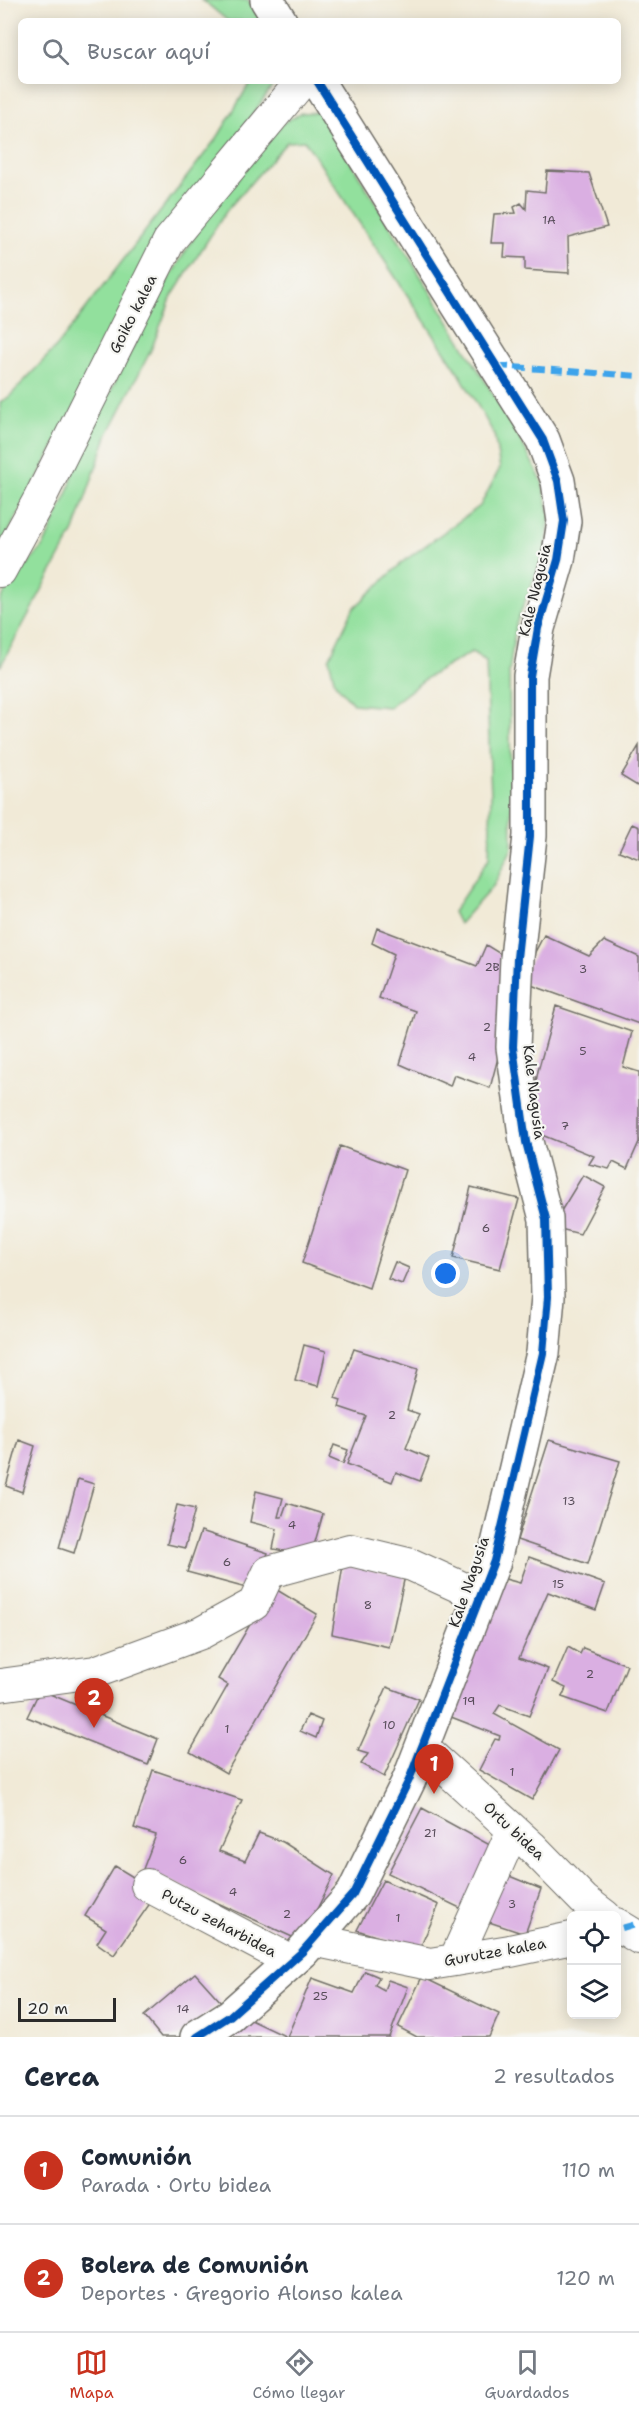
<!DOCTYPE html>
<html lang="es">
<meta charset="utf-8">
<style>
body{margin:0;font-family:"Shantell Sans",sans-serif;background:#f6f6f7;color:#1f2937}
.controls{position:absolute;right:18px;bottom:18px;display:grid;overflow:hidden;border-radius:9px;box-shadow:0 3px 15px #0003}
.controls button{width:54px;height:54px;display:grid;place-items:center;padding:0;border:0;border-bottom:2px solid #e0e1e3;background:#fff;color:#1f2937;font:30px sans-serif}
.scale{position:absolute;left:18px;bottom:15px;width:98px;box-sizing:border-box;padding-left:6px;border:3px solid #2b2b2b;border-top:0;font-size:16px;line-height:21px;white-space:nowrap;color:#2b2b2b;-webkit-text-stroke:4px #f6f6f2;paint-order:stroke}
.you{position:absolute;left:446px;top:1274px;width:21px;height:21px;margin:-15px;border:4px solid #fff;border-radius:50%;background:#1a73e8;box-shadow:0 0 0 9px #1a73e833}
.badge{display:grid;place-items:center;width:39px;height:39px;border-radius:50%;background:#c8321e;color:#fff;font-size:20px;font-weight:700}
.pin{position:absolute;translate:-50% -50px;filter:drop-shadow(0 2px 3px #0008)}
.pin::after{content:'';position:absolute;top:32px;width:21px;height:18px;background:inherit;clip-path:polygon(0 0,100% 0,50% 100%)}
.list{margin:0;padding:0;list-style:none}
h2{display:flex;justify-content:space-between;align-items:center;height:78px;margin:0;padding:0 24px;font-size:26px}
h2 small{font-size:20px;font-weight:400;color:#747a83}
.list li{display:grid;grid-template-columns:39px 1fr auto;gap:18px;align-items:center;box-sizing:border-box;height:108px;padding:0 24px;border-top:2px solid #e0e1e3}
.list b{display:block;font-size:22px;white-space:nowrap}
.list p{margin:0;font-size:20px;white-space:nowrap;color:#747a83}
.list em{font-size:20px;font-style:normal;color:#747a83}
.icon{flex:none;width:33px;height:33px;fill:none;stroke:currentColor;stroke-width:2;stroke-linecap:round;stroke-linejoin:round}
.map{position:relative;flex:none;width:639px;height:2037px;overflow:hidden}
.search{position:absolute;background:#fff;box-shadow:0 3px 15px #0003;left:18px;right:18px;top:18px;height:66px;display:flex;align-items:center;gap:15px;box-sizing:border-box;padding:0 21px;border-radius:9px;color:#747a83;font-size:22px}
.sheet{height:294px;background:#fff}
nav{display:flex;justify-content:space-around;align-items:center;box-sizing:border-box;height:84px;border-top:2px solid #e0e1e3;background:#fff;font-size:16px;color:#747a83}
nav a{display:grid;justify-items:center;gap:3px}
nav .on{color:#c8321e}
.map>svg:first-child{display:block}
</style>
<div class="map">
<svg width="639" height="2037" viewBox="0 0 639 2037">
<rect width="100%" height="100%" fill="#f6f6f2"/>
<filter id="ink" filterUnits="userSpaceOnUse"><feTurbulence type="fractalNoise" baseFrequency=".0167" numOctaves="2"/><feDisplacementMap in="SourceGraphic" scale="12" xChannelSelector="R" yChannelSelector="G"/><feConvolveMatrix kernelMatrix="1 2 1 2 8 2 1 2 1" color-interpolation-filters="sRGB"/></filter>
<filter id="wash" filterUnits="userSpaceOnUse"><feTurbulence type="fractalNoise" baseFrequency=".008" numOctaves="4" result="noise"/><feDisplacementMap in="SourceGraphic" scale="24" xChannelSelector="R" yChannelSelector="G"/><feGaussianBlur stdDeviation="1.35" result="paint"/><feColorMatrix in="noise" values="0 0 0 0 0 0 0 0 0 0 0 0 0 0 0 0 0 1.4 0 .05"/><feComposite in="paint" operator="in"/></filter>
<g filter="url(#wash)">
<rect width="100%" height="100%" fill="#f1ead7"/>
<path fill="#92e09d" stroke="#5e8664" stroke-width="1.5" d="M200,0H248L262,21H228L205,2Z
M251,81H276L165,239L0,548V402L9,397L58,345L219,135Z
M320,112L514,428L542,481L550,515L545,551L516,624L509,673L512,848L494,885L459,924L453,912L489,858L491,796L486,661L472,652L428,677L389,707L353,704L335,683L329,659L353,609L404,561L480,506L500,468L494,434L459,373L305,141L287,142L227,210L172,296L151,350L107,436L74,531L0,667V601L6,590L44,545L68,492L80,451L163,288L206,218L283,123L301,113Z"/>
<g id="blocks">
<path fill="#daafe2" d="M547,171L589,173L607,227L568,237L569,273L525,270V258L504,257L505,243H491L494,214L516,213L514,207L521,203L526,209L527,190L545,192Z
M639,746V787L621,776Z
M632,824L639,827V859L619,851Z
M377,928L477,966L486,945L507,958L504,1035L490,1088L454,1075L450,1086L400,1064L416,1011L379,998L394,954L372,943Z
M544,935L589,956L604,941L639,957V1024L520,981Z
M556,1006L632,1032L623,1067L639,1072V1142L627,1169L613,1162L609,1169L589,1164L594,1156L527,1129L538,1071Z
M340,1146L405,1170L369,1288L302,1263Z
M583,1175L605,1187L580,1234L560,1229L561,1211Z
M471,1187L519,1199L500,1269L453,1258Z
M395,1262L409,1268L402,1284L388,1279Z
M304,1345L326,1351L318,1386L295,1380Z
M354,1349L418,1369L407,1410L419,1414L406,1448L429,1458L420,1481L396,1472L392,1482L347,1464L366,1416L339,1407L341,1400L335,1398Z
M19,1440L35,1446L22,1492L6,1486Z
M549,1440L620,1461L588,1564L517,1540Z
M334,1445L348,1450L343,1464L329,1458Z
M78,1479L94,1484L74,1553L59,1548Z
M256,1491L283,1498L278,1517H282L287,1503L323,1514L311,1556L273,1549L277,1529L250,1522Z
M177,1505L195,1509L185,1548L167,1544Z
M201,1531L268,1553L254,1590L187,1572Z
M529,1557L605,1584L596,1610L548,1592L519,1658L548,1669L529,1716L500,1705L494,1714L559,1750L532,1800L479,1770L495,1739L499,1740L500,1736L446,1715L505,1579L520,1583Z
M343,1565L405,1576L389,1647L332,1634Z
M272,1587L317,1614L226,1773L190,1752L228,1685L218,1679Z
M568,1647L580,1654L583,1648L627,1665L608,1713L562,1697L566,1688L553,1682Z
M387,1687L419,1699L384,1777L361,1764L368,1754L358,1751Z
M40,1690L158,1739L148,1765L27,1717Z
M308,1715L322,1721L316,1738L300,1731Z
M153,1770L242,1800L219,1851L245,1861L259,1833L283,1842L334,1875L301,1941L143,1869L156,1835L134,1828Z
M422,1808L499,1850L466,1911L388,1873Z
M115,1866L143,1883L151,1902L114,1955L97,1943L106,1929L85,1916Z
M502,1873L541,1889L525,1934L483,1920Z
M383,1880L439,1905L419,1950L357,1930Z
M365,1971L379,1977L375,1985L384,1990L388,1980L408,1987L389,2037H228L240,2015L287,2037L312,1978L354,1993Z
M195,1973L221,2002L179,2037H161L144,2016Z
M422,1977L499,2014L489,2037H417L398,2027Z"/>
</g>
</g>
<g filter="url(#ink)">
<use href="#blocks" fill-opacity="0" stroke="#706e67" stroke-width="1.5"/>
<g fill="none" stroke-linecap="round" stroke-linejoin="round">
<defs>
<path id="minor" d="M0,571L39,500L169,241L302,81
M0,1685L95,1672L201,1633L254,1604L269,1572L350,1550L412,1565L480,1596
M422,1747L531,1846L584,1900L605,1916
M147,1885L291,1961
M616,1924L639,1938
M313,1940L430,1964L510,1951L572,1938
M455,1960L513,1830"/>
<path id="tertiary" d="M267,0L280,21
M197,2037L230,2016L302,1952L353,1894L409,1780L494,1561L543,1353L548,1297L546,1219L526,1142L513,1047L517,958L530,836V676L538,628L558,560L564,521L558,481L543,440L317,81"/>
</defs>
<use href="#minor" stroke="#706e67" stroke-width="34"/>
<use href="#tertiary" stroke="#706e67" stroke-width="36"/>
<use href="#minor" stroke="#fff" stroke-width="32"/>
<use href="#tertiary" stroke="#fff" stroke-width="33"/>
<path stroke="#3ea3eb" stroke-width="6" stroke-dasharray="12 6" stroke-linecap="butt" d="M497,366L639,376
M622,1928L639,1923"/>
<defs>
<path id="cycleway" d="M197,2037L230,2016L302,1952L353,1894L409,1780L494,1561L543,1353L548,1297L546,1219L526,1142L513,1047L517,958L530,836V676L538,628L558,560L564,521L558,481L543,440L317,81"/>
</defs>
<use href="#cycleway" stroke="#f6f6f2" stroke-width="11"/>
<use href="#cycleway" stroke="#0057b8" stroke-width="8"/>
</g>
</g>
<g text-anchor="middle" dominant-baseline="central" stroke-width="4.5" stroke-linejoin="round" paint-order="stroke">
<g font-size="12" fill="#574c59">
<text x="549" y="220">1A</text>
<text x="492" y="967">2B</text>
<text x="583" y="969">3</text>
<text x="487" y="1027">2</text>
<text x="583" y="1051">5</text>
<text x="472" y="1057">4</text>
<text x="565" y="1126">7</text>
<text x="486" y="1228">6</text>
<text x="392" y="1415">2</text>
<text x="569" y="1501">13</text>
<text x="292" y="1525">4</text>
<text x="227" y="1562">6</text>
<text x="558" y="1584">15</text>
<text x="368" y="1605">8</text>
<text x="590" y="1674">2</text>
<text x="469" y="1701">19</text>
<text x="389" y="1725">10</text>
<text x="227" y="1729">1</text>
<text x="512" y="1772">1</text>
<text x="430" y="1833">21</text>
<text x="183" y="1860">6</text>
<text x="233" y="1892">4</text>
<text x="512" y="1904">3</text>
<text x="287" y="1914">2</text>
<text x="398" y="1918">1</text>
<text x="320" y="1996">25</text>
<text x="183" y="2009">14</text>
</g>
<g font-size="15" fill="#2b2b2b" stroke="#f6f6f2">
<text transform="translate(133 314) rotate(-63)">Goiko kalea</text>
<text transform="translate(535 590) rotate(-76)">Kale Nagusia</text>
<text transform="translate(534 1092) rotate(83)">Kale Nagusia</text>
<text transform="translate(469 1582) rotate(-71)">Kale Nagusia</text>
<text transform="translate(514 1831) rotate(43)">Ortu bidea</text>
<text transform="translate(219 1923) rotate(28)">Putzu zeharbidea</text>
<text transform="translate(495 1952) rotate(-10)">Gurutze kalea</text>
</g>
</g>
</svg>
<div class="controls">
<button><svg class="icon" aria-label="locate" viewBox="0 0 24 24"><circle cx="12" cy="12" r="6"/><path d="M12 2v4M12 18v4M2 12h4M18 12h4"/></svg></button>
<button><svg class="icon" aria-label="layers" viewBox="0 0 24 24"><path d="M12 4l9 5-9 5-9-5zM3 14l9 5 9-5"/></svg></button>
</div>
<div class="scale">20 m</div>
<div class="you"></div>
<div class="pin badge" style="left:434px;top:1794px">1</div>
<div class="pin badge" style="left:94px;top:1728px">2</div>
<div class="search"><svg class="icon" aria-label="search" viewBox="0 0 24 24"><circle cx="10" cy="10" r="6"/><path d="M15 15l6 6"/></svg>Buscar aquí</div>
</div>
<section class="sheet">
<h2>Cerca<small>2 resultados</small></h2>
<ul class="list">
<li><span class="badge">1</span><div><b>Comunión</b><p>Parada · Ortu bidea</p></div><em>110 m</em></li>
<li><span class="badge">2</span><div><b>Bolera de Comunión</b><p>Deportes · Gregorio Alonso kalea</p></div><em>120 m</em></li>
</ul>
</section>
<nav>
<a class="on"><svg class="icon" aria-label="map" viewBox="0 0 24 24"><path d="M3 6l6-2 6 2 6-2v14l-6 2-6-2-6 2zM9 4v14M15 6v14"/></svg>Mapa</a>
<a><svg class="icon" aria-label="directions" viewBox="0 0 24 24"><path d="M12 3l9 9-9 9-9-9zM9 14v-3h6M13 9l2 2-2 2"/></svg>Cómo llegar</a>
<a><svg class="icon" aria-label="saved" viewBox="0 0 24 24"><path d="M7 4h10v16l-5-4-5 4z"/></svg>Guardados</a>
</nav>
